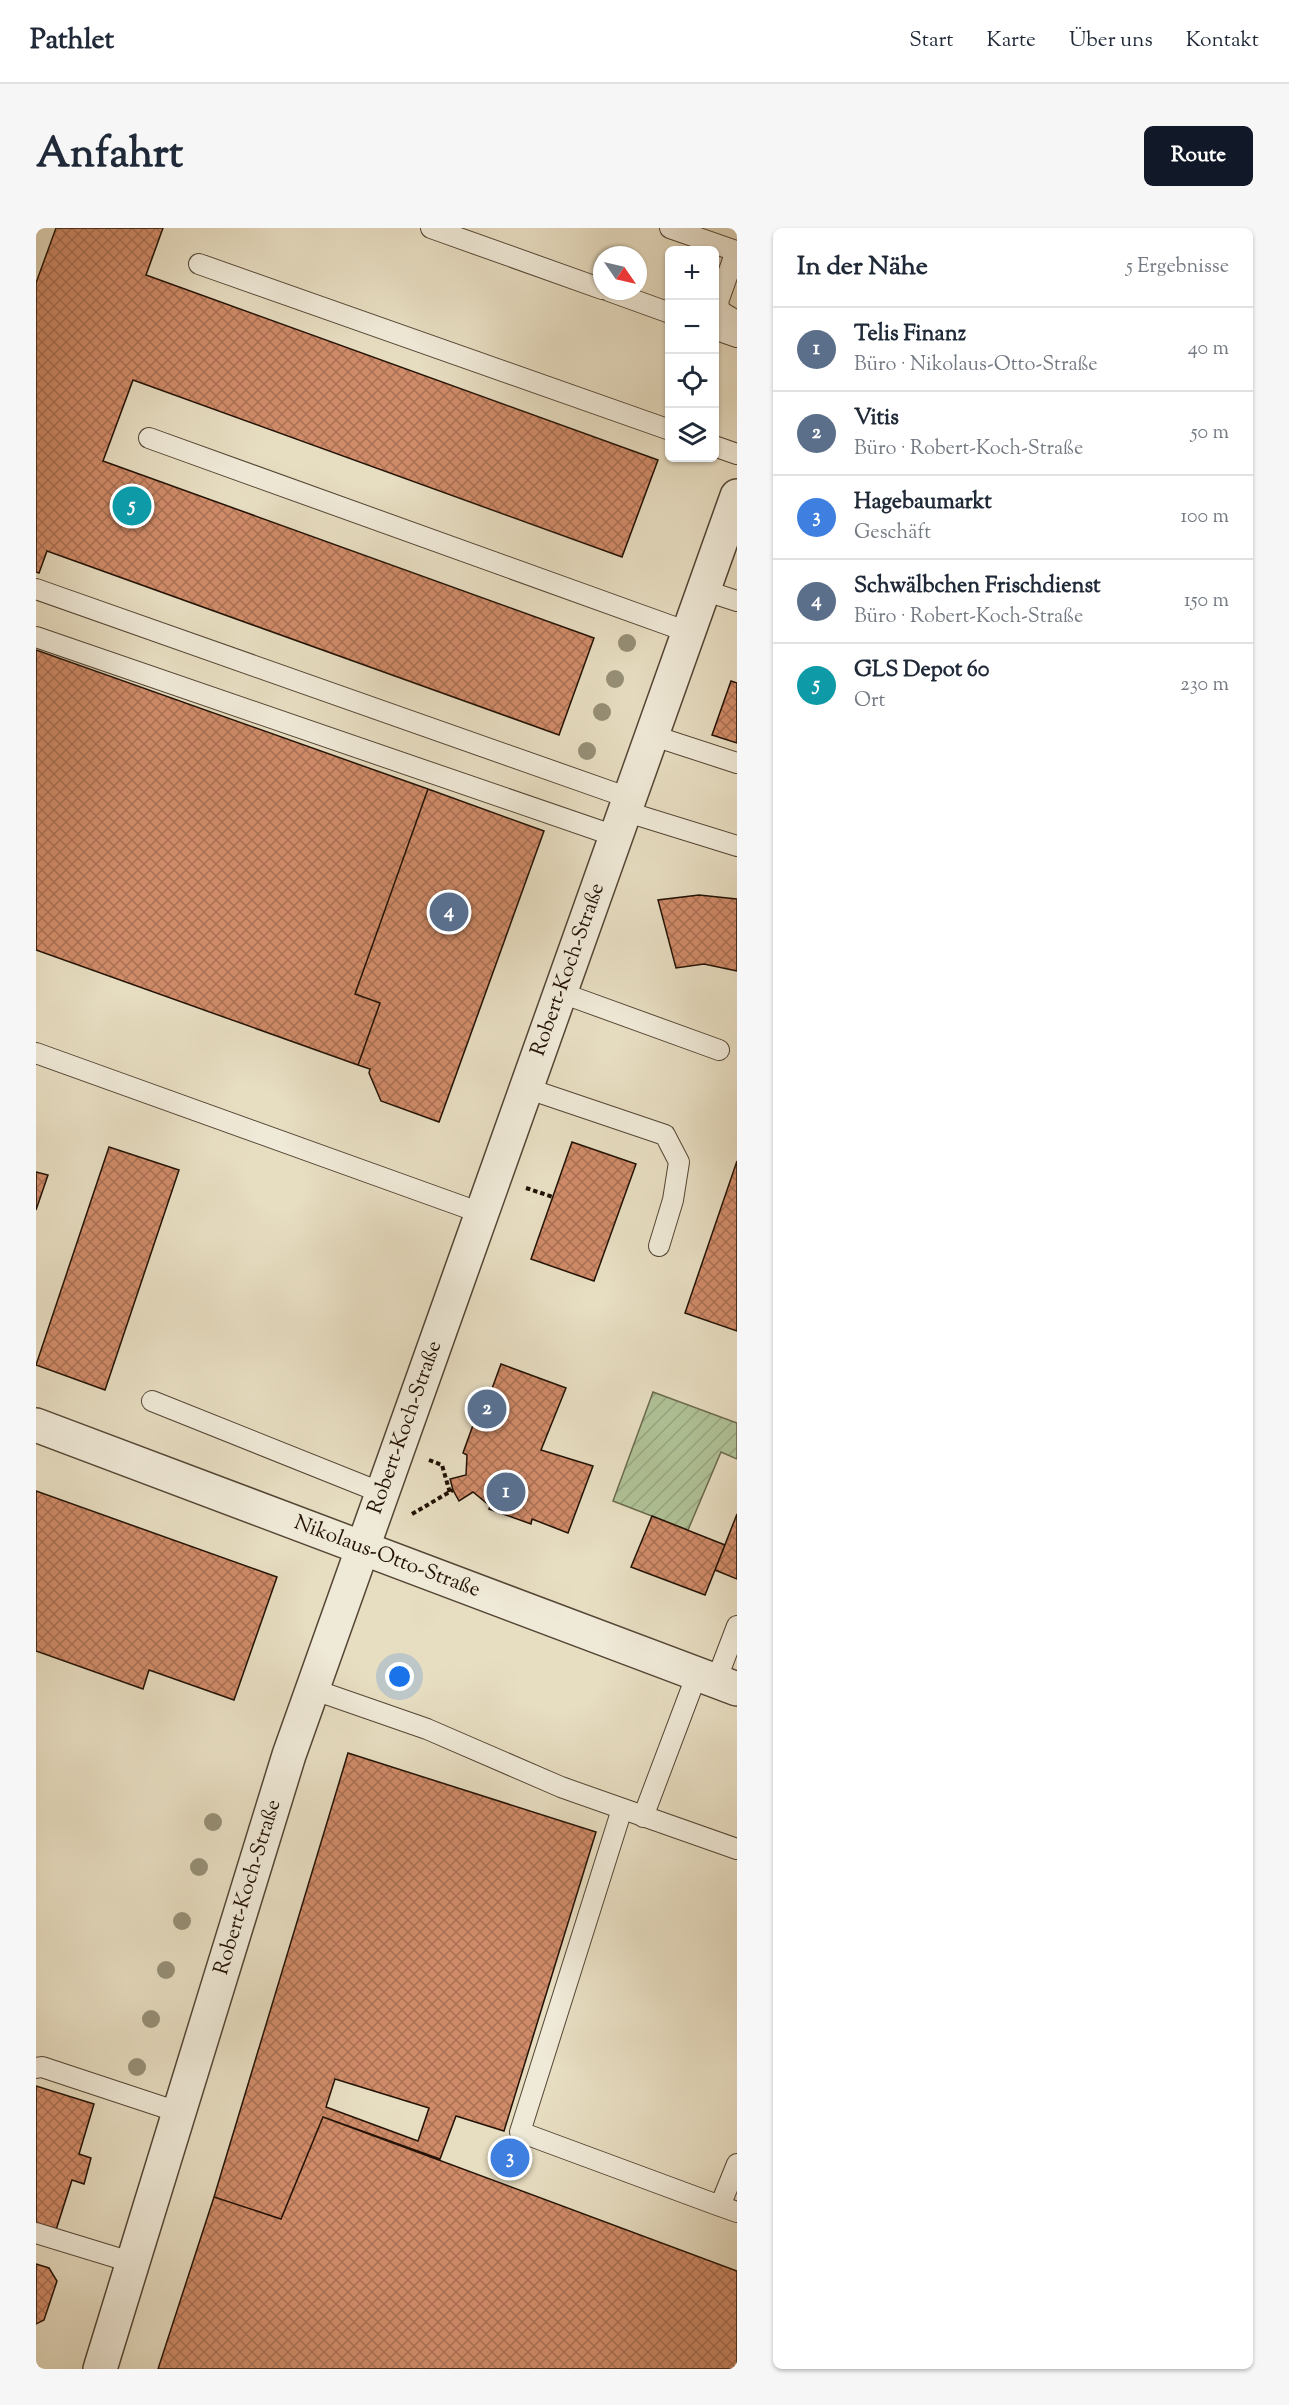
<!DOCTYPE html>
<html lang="de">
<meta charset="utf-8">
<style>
body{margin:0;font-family:"Sorts Mill Goudy",serif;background:#f6f6f7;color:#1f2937}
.controls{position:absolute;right:18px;top:18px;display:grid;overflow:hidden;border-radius:9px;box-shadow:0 2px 4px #0004}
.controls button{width:54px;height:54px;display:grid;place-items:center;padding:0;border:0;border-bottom:2px solid #e0e1e3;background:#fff;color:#1f2937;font:30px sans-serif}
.compass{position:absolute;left:557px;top:18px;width:54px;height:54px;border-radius:50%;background:#fff;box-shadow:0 2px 4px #0004;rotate:124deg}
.you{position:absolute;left:364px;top:1449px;width:21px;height:21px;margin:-15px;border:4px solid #fff;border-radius:50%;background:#1a73e8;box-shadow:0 0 0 9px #1a73e833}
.badge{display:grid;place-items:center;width:39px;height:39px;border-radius:50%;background:#111827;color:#fff;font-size:20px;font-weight:700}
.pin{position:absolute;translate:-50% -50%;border:3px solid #fff;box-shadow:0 2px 6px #0006}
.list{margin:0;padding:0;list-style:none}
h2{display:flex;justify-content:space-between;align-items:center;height:78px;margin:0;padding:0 24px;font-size:26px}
h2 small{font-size:20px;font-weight:400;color:#747a83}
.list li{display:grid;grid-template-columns:39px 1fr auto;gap:18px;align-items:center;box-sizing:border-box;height:84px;padding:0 24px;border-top:2px solid #e0e1e3}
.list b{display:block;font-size:22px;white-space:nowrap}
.list p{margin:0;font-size:20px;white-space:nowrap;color:#747a83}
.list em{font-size:20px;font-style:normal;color:#747a83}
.icon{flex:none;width:33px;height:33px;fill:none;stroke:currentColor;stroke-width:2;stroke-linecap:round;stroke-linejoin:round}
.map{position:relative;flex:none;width:701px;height:2141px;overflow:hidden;border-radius:9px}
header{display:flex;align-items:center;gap:36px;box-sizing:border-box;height:84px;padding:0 30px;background:#fff;border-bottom:2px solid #e0e1e3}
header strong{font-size:28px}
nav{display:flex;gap:33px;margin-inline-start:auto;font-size:21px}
.intro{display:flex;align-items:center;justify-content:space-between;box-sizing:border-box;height:144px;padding:0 36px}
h1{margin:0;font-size:42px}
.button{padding:15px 27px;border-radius:9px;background:#111827;color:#fff;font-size:21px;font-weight:700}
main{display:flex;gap:36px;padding:0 36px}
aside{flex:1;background:#fff;border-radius:9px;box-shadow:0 2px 4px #0004}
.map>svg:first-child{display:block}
</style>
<header>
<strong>Pathlet</strong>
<nav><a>Start</a><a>Karte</a><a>Über uns</a><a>Kontakt</a></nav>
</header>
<div class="intro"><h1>Anfahrt</h1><a class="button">Route</a></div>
<main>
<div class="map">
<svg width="701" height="2141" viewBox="0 0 701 2141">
<defs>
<pattern id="garden-furrows" width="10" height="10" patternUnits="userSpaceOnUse" patternTransform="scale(1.5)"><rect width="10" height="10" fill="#b0c297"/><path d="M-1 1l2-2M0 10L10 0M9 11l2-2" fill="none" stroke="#97a681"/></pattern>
<pattern id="building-cross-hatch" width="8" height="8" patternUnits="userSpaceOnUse" patternTransform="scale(1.5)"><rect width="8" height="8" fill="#d08b68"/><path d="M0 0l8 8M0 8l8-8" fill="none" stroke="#a87054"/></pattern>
</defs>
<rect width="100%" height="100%" fill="#e7ddc1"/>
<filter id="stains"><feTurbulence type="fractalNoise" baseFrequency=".00333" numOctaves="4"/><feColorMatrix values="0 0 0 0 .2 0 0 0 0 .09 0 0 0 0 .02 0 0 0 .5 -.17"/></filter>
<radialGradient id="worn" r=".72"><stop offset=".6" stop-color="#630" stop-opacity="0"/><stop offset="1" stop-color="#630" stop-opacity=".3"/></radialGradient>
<path fill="url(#garden-furrows)" stroke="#6a6a4e" stroke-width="1.5" d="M617,1164L701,1195V1231L685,1224L652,1302L577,1273Z"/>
<path fill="url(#building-cross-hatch)" stroke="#231205" stroke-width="1.5" fill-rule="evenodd" d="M20,0H127L110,47L622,232L586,329L97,152L67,233L558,410L523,507L11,323L3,345L0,344V55Z
M0,422L392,561L319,766L344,775L322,837L0,722Z
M695,453L701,455V515L676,507Z
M392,561L508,603L403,894L345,873L333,845L334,841L322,837L344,775L319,766Z
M663,667L701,671V743L668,736L640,740L622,672Z
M536,914L600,936L558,1053L495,1031Z
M73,919L143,942L69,1162L0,1137Z
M701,933V1103L649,1085Z
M0,944L12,947L0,982Z
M465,1136L530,1160L505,1222L557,1238L532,1305L496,1291L495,1296L453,1281L454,1278L437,1264L423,1273L417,1262L414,1251L430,1247L431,1227L427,1225L445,1175L450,1177Z
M0,1263L241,1349L198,1472L113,1442L107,1461L0,1423Z
M701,1286V1351L679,1342Z
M616,1288L689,1317L669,1367L595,1339Z
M312,1525L560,1604L468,1903L420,1888L404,1931L287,1889L245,1991L178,1969ZM299,1851L393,1880L382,1913L290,1879Z
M0,1858L58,1876L43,1926L55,1930L48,1956L36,1952L20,2002L0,1996Z
M287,1889L701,2043V2141H122L178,1969L245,1991Z
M0,2036L13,2040L21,2053L8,2092L0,2096Z"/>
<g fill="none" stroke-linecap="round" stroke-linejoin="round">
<defs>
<path id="service" d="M395,0L566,61
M634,0L700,23L682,74L684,83L701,93
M163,36L634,202
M573,63L634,85
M678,101L701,109
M113,210L652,404
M678,218L701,226
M0,361L593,570
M667,362L701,373
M0,409L579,608
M615,507L701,535
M588,583L701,618
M523,764L683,822
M0,825L445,985
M490,860L629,907L643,934L637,972L623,1018
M116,1173L346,1265
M680,1453L701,1398
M276,1461L391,1501L525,1559L701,1621
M586,1581L484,1904L684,1978
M607,1589L661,1446
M0,1840L6,1839L142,1884
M701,1936L684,1978L701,1984
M0,2005L98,2035"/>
<g id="minor">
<path id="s1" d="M0,1197L701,1461"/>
<path id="s2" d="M64,2141L253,1527L701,268"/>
</g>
</defs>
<use href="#service" stroke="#544534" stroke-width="22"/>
<use href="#minor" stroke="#544534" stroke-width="36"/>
<path stroke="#231205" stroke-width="4" stroke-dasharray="4.5 3" stroke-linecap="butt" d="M490,960L517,969
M393,1232L406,1237L414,1265
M376,1286L417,1262"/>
<use href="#service" stroke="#efe9d7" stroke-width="20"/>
<use href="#minor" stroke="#efe9d7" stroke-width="33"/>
</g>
<g fill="#968f76">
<circle cx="591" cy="415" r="9"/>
<circle cx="579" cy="451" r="9"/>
<circle cx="566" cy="484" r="9"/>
<circle cx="551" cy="523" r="9"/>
<circle cx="177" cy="1594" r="9"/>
<circle cx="163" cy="1639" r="9"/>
<circle cx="146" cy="1693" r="9"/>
<circle cx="130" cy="1742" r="9"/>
<circle cx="115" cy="1791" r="9"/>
<circle cx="101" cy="1839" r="9"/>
</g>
<g text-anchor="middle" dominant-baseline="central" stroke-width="4.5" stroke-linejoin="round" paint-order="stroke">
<g font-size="21" fill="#231205" stroke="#efe9d7">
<text stroke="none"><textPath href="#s2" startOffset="1476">Robert-Koch-Straße</textPath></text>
<text stroke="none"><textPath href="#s2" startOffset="990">Robert-Koch-Straße</textPath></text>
<text stroke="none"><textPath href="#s1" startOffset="375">Nikolaus-Otto-Straße</textPath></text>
<text stroke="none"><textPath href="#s2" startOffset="504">Robert-Koch-Straße</textPath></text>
</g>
</g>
<rect width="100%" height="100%" filter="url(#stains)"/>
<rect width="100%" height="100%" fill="url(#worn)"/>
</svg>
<div class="controls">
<button>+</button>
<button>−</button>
<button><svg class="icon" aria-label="locate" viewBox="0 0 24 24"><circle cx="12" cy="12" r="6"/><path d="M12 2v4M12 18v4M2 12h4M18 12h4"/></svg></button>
<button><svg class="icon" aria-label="layers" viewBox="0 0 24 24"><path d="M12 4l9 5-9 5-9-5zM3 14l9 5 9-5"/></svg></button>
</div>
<svg class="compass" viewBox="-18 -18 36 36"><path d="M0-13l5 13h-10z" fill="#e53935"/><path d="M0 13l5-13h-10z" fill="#747a83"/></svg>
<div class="you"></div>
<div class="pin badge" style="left:470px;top:1264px;background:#5c6f8a">1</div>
<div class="pin badge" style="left:451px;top:1181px;background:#5c6f8a">2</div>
<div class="pin badge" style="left:474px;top:1930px;background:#3f7fe0">3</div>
<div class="pin badge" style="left:413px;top:684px;background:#5c6f8a">4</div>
<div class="pin badge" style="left:96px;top:278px;background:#0f9aa8">5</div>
</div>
<aside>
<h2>In der Nähe<small>5 Ergebnisse</small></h2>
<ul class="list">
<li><span class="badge" style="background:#5c6f8a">1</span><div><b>Telis Finanz</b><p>Büro · Nikolaus-Otto-Straße</p></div><em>40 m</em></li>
<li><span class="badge" style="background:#5c6f8a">2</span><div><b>Vitis</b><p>Büro · Robert-Koch-Straße</p></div><em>50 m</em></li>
<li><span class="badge" style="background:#3f7fe0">3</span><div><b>Hagebaumarkt</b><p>Geschäft</p></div><em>100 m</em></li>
<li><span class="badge" style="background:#5c6f8a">4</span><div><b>Schwälbchen Frischdienst</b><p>Büro · Robert-Koch-Straße</p></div><em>150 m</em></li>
<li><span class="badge" style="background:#0f9aa8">5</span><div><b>GLS Depot 60</b><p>Ort</p></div><em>230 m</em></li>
</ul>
</aside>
</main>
